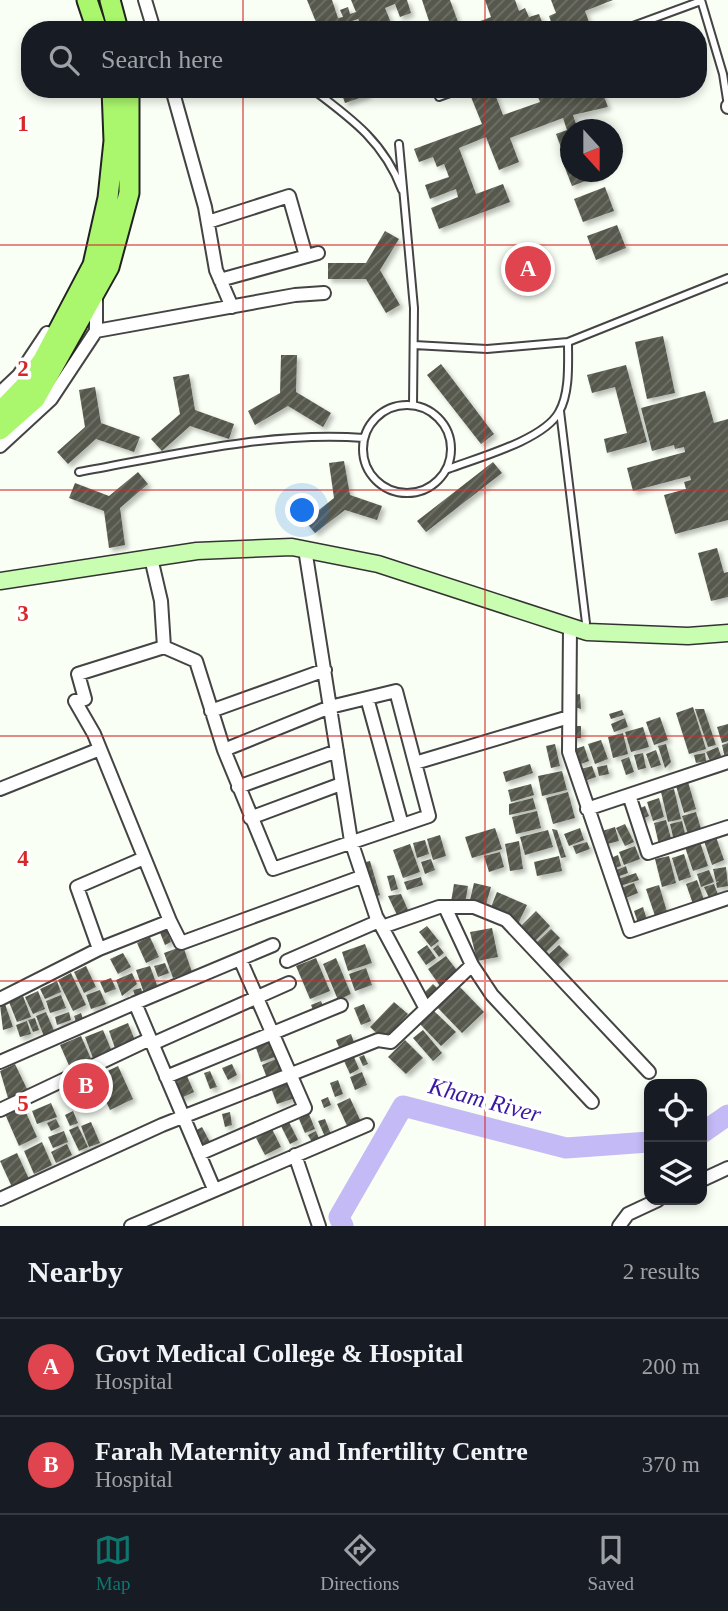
<!DOCTYPE html>
<style>
body{margin:0;font-family:Georgia,serif;background:#242831;color:#f1f3f6}
.controls{position:absolute;right:21px;bottom:21px;display:grid;overflow:hidden;border-radius:14px;box-shadow:0 4px 10px #0003}
.controls button{width:63px;height:63px;display:grid;place-items:center;padding:0;border:0;border-bottom:2px solid #363941;background:#171b24;color:#f1f3f6;font:35px sans-serif}
.compass{position:absolute;left:560px;top:119px;width:63px;height:63px;border-radius:50%;background:#171b24;box-shadow:0 4px 10px #0003;rotate:159deg}
.you{position:absolute;left:303px;top:511px;width:24px;height:24px;margin:-18px;border:5px solid #fff;border-radius:50%;background:#1a73e8;box-shadow:0 0 0 10px #1a73e833}
.badge{display:grid;place-items:center;width:46px;height:46px;border-radius:50%;background:#0f766e;color:#fff;font-size:23px;font-weight:700}
.pin{position:absolute;translate:-50% -50%;border:4px solid #fff;box-shadow:0 2px 7px #0006}
.list{margin:0;padding:0;list-style:none}
h2{display:flex;justify-content:space-between;align-items:center;height:91px;margin:0;padding:0 28px;font-size:30px}
h2 small{font-size:23px;font-weight:400;color:#9ea1a6}
.list li{display:grid;grid-template-columns:46px 1fr auto;gap:21px;align-items:center;box-sizing:border-box;height:98px;padding:0 28px;border-top:2px solid #363941}
.list b{display:block;font-size:26px;white-space:nowrap}
.list p{margin:0;font-size:23px;white-space:nowrap;color:#9ea1a6}
.list em{font-size:23px;font-style:normal;color:#9ea1a6}
.icon{flex:none;width:38px;height:38px;fill:none;stroke:currentColor;stroke-width:2;stroke-linecap:round;stroke-linejoin:round}
.map{position:relative;flex:none;width:728px;height:1226px;overflow:hidden}
.search{position:absolute;background:#171b24;box-shadow:0 4px 10px #0003;left:21px;right:21px;top:21px;height:77px;display:flex;align-items:center;gap:18px;box-sizing:border-box;padding:0 24px;border-radius:28px;color:#9ea1a6;font-size:26px}
.sheet{height:287px;background:#171b24}
nav{display:flex;justify-content:space-around;align-items:center;box-sizing:border-box;height:98px;border-top:2px solid #363941;background:#171b24;font-size:19px;color:#9ea1a6}
nav a{display:grid;justify-items:center;gap:4px}
nav .on{color:#0f766e}
.map>svg:first-child{display:block}
</style>
<div class="map">
<svg width="728" height="1226" viewBox="0 0 728 1226">
<defs>
<pattern id="building-hatch" width="6" height="6" patternUnits="userSpaceOnUse" patternTransform="scale(1.75)"><rect width="6" height="6" fill="#57594d"/><path d="M-1 1l2-2M0 6l6-6M5 7l2-2" fill="none" stroke="#6f7168"/></pattern>
<filter id="shadow"><feDropShadow dx="3.5" dy="3.5" stdDeviation="2" flood-color="#0004"/></filter>
</defs>
<rect width="100%" height="100%" fill="#f9fff5"/>
<g fill="none" stroke-linecap="round" stroke-linejoin="round">
<path stroke="#c4baf6" stroke-width="21" d="M702,1133L728,1115
M343,1226L339,1217L403,1106L566,1148L649,1142"/>
</g>
<path fill="url(#building-hatch)" filter="url(#shadow)" d="M307,0H332L338,18L343,17L340,10L348,7L350,14L356,12L351,0H407L411,13L400,17L395,4L385,8L394,30H364L358,19L352,21L355,28L351,30H347L345,23L335,27L336,30H311L309,25L316,22Z
M422,0H450L461,30H432Z
M485,0H515L519,11L525,8L529,17L539,14L544,27L478,30L475,23L491,17Z
M551,0H613L585,11L592,30H554L549,16L556,13Z
M340,89H366L368,95L345,103Z
M493,89L503,115L540,102L535,89H601L608,107L573,115L578,130H570V147L562,150L556,134L567,130L563,118L510,138L519,162L499,170L486,137L459,148L476,194L503,184L510,202L439,229L431,208L458,197L456,189L430,199L425,185L449,177L444,164L437,167L433,157L419,162L414,149L482,124L471,97Z
M570,160V172H601L602,175L572,186L563,163Z
M605,187L614,211L583,222L574,199Z
M617,225L626,248L596,260L587,236Z
M385,231L399,239L380,270L400,305L386,313L366,279H328V263H366Z
M663,336L675,393L647,399L635,342Z
M281,355H297L296,392L331,413L323,427L288,406L255,425L248,411L280,393Z
M441,364L494,434L481,444L427,375Z
M626,365L647,442L607,453L604,439L627,433L615,387L592,393L587,375Z
M189,374L195,410L234,424L229,439L190,426L162,451L151,439L180,414L173,377Z
M95,387L101,423L140,437L134,452L96,439L68,464L57,452L85,427L79,390Z
M705,391L714,423L728,419V520L675,534L664,495L686,489L684,482L691,480L690,476L633,491L627,468L685,452L684,447L675,449L674,445L652,451L641,408Z
M344,461L350,495L382,506L377,520L345,510L315,533L305,521L334,498L329,463Z
M493,462L502,473L426,532L417,521Z
M138,472L148,484L120,508L125,545L109,548L104,511L69,498L75,483L109,496Z
M717,548L724,573L728,572V597L711,601L698,553Z
M580,694L581,709L575,707V695Z
M693,707L706,749L689,754L676,713Z
M695,709H704L716,745L708,747Z
M622,710L624,715L611,719L609,714Z
M660,717L668,740L654,745L646,722Z
M625,718L628,727L614,732L611,724Z
M728,724V741L722,743L717,727Z
M571,726H581V738H571Z
M643,727L649,747L631,752L625,732Z
M623,733L628,754L613,758L608,737Z
M601,740L608,759L595,764L588,744Z
M728,743V757L725,758L722,745Z
M555,744L560,766L551,768L546,746Z
M666,744L671,762L665,768L658,746Z
M584,746L589,761L578,765L572,750Z
M718,747L721,756L710,761L706,752Z
M656,750L661,765L651,768L646,754Z
M643,753L646,768L638,770L634,755Z
M705,753L706,761L696,763L694,755Z
M629,757L634,772L626,775L621,760Z
M530,764L533,773L506,782L503,772Z
M607,765L609,774L599,776L597,767Z
M592,766L596,777L581,782L577,770Z
M562,771L567,790L542,796L538,776Z
M688,782L696,809L684,813L676,786Z
M531,784L534,795L511,802L508,790Z
M674,789L681,819L668,822L661,792Z
M568,792L575,818L553,824L546,798Z
M533,798L536,809L509,815V804Z
M659,798L664,817L653,821L647,802Z
M645,806L649,816L640,820L636,810Z
M537,811L541,828L516,834L512,817Z
M696,812L702,832L689,837L682,816Z
M666,820L672,842L659,845L654,823Z
M682,821L686,838L674,841L670,824Z
M625,824L634,842L625,846L616,828Z
M615,827L619,841L603,845L599,832Z
M495,828L502,849L472,858L465,837Z
M580,828L584,840L569,846L564,834Z
M552,829L557,830L566,857L561,858Z
M548,830L553,847L525,855L520,837Z
M440,835L446,856L433,860L427,839Z
M716,837L724,860L712,865L704,841Z
M425,840L429,854L417,858L413,843Z
M519,841L523,869L510,871L505,844Z
M587,842L590,849L576,854L573,846Z
M700,842L708,866L693,871L685,847Z
M410,844L420,872L403,878L393,850Z
M635,846L640,859L624,865L619,852Z
M500,852L504,867L489,872L484,856Z
M684,854L691,877L679,881L672,858Z
M618,855L621,866L611,869L608,859Z
M559,856L562,871L537,876L534,862Z
M669,856L676,883L662,887L655,859Z
M431,859L435,870L425,874L421,862Z
M370,861L380,895L372,898L361,863Z
M626,866L628,873L614,878L612,872Z
M726,867L728,886L717,888L716,883L719,881L716,882L713,869Z
M709,870L714,882L701,887L697,874Z
M636,873L639,880L617,887L615,880Z
M394,875L398,889L391,891L387,876Z
M421,877L423,885L407,890L404,882Z
M697,880L705,903L694,907L686,884Z
M474,883L491,887L485,908L469,904Z
M634,883L638,893L623,899L619,889Z
M454,884L468,886L465,904L451,902Z
M714,884L719,897L710,900L704,887Z
M659,885L668,915L656,919L646,889Z
M497,892L527,905L518,924L489,912Z
M401,894L408,910L397,915L388,896Z
M643,907L647,920L638,923L634,911Z
M536,911L550,926L533,943L518,929Z
M427,926L439,941L431,947L419,932Z
M166,928L171,942L165,945L159,930Z
M492,928L498,957L477,961L470,932Z
M551,929L560,938L544,954L535,944Z
M150,937L159,957L146,963L137,943Z
M365,944L372,963L348,971L342,952Z
M427,945L436,958L426,965L417,952Z
M438,945L444,953L439,957L433,949Z
M559,945L569,955L556,967L547,956Z
M183,946L192,972L173,978L164,953Z
M123,953L131,967L118,974L110,959Z
M446,956L459,973L440,986L428,969Z
M316,958L330,991L310,999L296,966Z
M336,958L351,994L338,1000L323,964Z
M165,963L169,973L158,977L154,966Z
M86,966L96,987L84,993L74,972Z
M150,966L158,988L144,993L136,970Z
M366,968L372,985L355,991L349,974Z
M71,973L86,1005L73,1011L58,980Z
M132,973L137,984L122,996L116,980Z
M111,978L116,989L105,993L100,982Z
M57,981L61,992L45,999L40,989Z
M433,984L437,988L428,997L424,993Z
M459,986L484,1012L462,1033L437,1007Z
M141,988L143,995L136,998L133,990Z
M100,990L106,1004L91,1009L86,995Z
M38,991L45,1009L33,1014L25,997Z
M61,995L66,1008L50,1013L46,1001Z
M23,996L31,1017L17,1022L9,1002Z
M321,1001L324,1009L314,1012L311,1005Z
M394,1002L408,1014L384,1040L370,1027Z
M5,1004L13,1027L3,1030L0,1005Z
M364,1004L371,1021L361,1025L354,1008Z
M434,1011L456,1032L441,1046L420,1024Z
M46,1012L56,1035L45,1039L36,1016Z
M69,1012L71,1020L57,1025L55,1017Z
M81,1013L84,1022L77,1025L74,1016Z
M35,1018L39,1030L33,1032L28,1020Z
M27,1021L31,1034L20,1037L16,1025Z
M128,1023L136,1043L116,1051L109,1031Z
M103,1030L113,1054L94,1061L85,1037Z
M423,1030L442,1053L433,1061L413,1038Z
M351,1034L355,1045L341,1052L336,1040Z
M81,1036L92,1061L71,1070L60,1045Z
M405,1040L423,1058L406,1074L388,1057Z
M271,1042L277,1056L261,1062L256,1048Z
M364,1055L368,1064L363,1066L359,1057Z
M354,1057L359,1069L350,1074L344,1061Z
M276,1059L282,1073L267,1078L262,1065Z
M15,1064L27,1089L8,1098L0,1071Z
M232,1064L237,1075L228,1080L222,1068Z
M118,1066L133,1099L110,1110L95,1077Z
M210,1071L217,1087L210,1089L204,1073Z
M362,1072L367,1085L355,1090L350,1077Z
M88,1073L101,1097L83,1106L70,1083Z
M187,1076L194,1092L179,1099L172,1083Z
M338,1080L343,1094L335,1097L330,1083Z
M288,1082L295,1098L277,1104L271,1088Z
M328,1097L331,1105L324,1108L321,1100Z
M350,1098L362,1124L349,1130L337,1104Z
M51,1103L57,1117L37,1124L32,1111Z
M23,1106L37,1137L19,1146L5,1114Z
M73,1111L78,1123L70,1126L65,1115Z
M230,1112L232,1125L225,1127L222,1114Z
M309,1114L315,1129L305,1133L299,1119Z
M56,1119L60,1127L51,1131L47,1123Z
M325,1119L332,1137L326,1139L318,1121Z
M91,1122L100,1143L89,1147L81,1126Z
M289,1122L298,1140L290,1144L281,1126Z
M78,1126L88,1147L79,1151L69,1130Z
M202,1127L210,1142L200,1147L193,1132Z
M272,1129L281,1147L265,1155L256,1138Z
M64,1131L68,1142L53,1148L48,1137Z
M316,1131L320,1141L313,1144L308,1135Z
M42,1142L52,1165L34,1174L24,1151Z
M67,1144L72,1155L56,1163L51,1152Z
M17,1153L29,1179L12,1187L0,1161Z"/>
<g fill="none" stroke-linecap="round" stroke-linejoin="round">
<defs>
<path id="lane" d="M701,0L723,74L728,106
M622,30L701,1
M312,89C352,119 384,142 402,190
M439,97L461,89
M399,144L414,308L413,405
M414,345L487,349L568,342L728,278
M363 449a44 44 0 1 1 88 0a44 44 0 1 1-88 0Z
M560,411L586,623
M448,469C477,458 544,440 559,412C570,393 568,363 568,342
M79,472C173,455 268,431 364,438"/>
<path id="street" d="M145,0L154,30
M172,89L205,207L216,270L232,307
M728,106V107
M208,222L289,196L306,256
M220,280L318,253
M96,331L295,295L324,293
M0,393L19,375L47,333
M0,446L51,399L96,331V296
M305,549L351,841L376,916L426,1009
M570,627L569,752L630,931L728,898
M164,647L196,661L224,750L273,869L429,816L396,691L330,707L224,750
M367,698L402,825
M211,711L325,670
M415,763L569,717
M238,787L337,751
M0,789L100,749
M629,795L648,853L728,827
M587,809L728,762
M250,818L341,784
M445,907L472,965L492,995L592,1102
M170,921L181,943L361,877
M382,927L439,907H474L506,920L649,1072
M99,949L77,887L144,858
M287,961L379,921
M0,999L99,949L170,921L94,734L75,701L85,699L78,674L164,647L161,601L151,558
M135,1003L273,945
M152,1044L289,983
M0,1062L135,1003L214,1189
M166,1077L341,1005
M0,1110L150,1039
M199,1154L305,1108L240,959
M295,1155L319,1226
M702,1180L728,1168
M0,1199L162,1125L378,1040L391,1042L472,965
M131,1226L367,1125
M619,1226L628,1214L658,1200"/>
<path id="secondary" d="M0,581L197,551L292,547L378,564L587,632L688,636L728,633"/>
<path id="primary" d="M87,0L97,30
M110,0L118,30
M0,412L24,387L43,360L93,265L108,198L114,141L112,89
M0,430L35,399L109,267L129,193V89"/>
</defs>
<use href="#lane" stroke="#444" stroke-width="10"/>
<use href="#street" stroke="#444" stroke-width="16"/>
<use href="#secondary" stroke="#333" stroke-width="19"/>
<use href="#primary" stroke="#222" stroke-width="23"/>
<use href="#lane" stroke="#fff" stroke-width="6"/>
<use href="#street" stroke="#fff" stroke-width="12"/>
<use href="#secondary" stroke="#c9fdb1" stroke-width="16"/>
<use href="#primary" stroke="#aaf66d" stroke-width="19"/>
</g>
<path fill="none" stroke="#d62828" stroke-width="2" stroke-opacity="0.55" d="M243,0V30M485,0V30M243,89V1226M485,89V1226M0,245H728M0,490H728M0,736H728M0,981H728"/>
<g text-anchor="middle" dominant-baseline="central" stroke-width="7" stroke-linejoin="round" paint-order="stroke">
<g font-size="24" font-style="italic" fill="#3a1aa3" stroke="#fff">
<text transform="translate(485 1100) rotate(15)">Kham River</text>
</g>
</g>
<g font-size="23" text-anchor="middle" font-weight="bold" fill="#d62828" stroke="#fff" stroke-width="7" stroke-linejoin="round" paint-order="stroke">
<text x="23" y="131">1</text>
<text x="23" y="376">2</text>
<text x="23" y="621">3</text>
<text x="23" y="866">4</text>
<text x="23" y="1111">5</text>
</g>
</svg>
<div class="controls">
<button><svg class="icon" aria-label="locate" viewBox="0 0 24 24"><circle cx="12" cy="12" r="6"/><path d="M12 2v4M12 18v4M2 12h4M18 12h4"/></svg></button>
<button><svg class="icon" aria-label="layers" viewBox="0 0 24 24"><path d="M12 4l9 5-9 5-9-5zM3 14l9 5 9-5"/></svg></button>
</div>
<svg class="compass" viewBox="-18 -18 36 36"><path d="M0-13l5 13h-10z" fill="#e53935"/><path d="M0 13l5-13h-10z" fill="#9ea1a6"/></svg>
<div class="you"></div>
<div class="pin badge" style="left:528px;top:269px;background:#e0444e">A</div>
<div class="pin badge" style="left:86px;top:1086px;background:#e0444e">B</div>
<div class="search"><svg class="icon" aria-label="search" viewBox="0 0 24 24"><circle cx="10" cy="10" r="6"/><path d="M15 15l6 6"/></svg>Search here</div>
</div>
<section class="sheet">
<h2>Nearby<small>2 results</small></h2>
<ul class="list">
<li><span class="badge" style="background:#e0444e">A</span><div><b>Govt Medical College &amp; Hospital</b><p>Hospital</p></div><em>200 m</em></li>
<li><span class="badge" style="background:#e0444e">B</span><div><b>Farah Maternity and Infertility Centre</b><p>Hospital</p></div><em>370 m</em></li>
</ul>
</section>
<nav>
<a class="on"><svg class="icon" aria-label="map" viewBox="0 0 24 24"><path d="M3 6l6-2 6 2 6-2v14l-6 2-6-2-6 2zM9 4v14M15 6v14"/></svg>Map</a>
<a><svg class="icon" aria-label="directions" viewBox="0 0 24 24"><path d="M12 3l9 9-9 9-9-9zM9 14v-3h6M13 9l2 2-2 2"/></svg>Directions</a>
<a><svg class="icon" aria-label="saved" viewBox="0 0 24 24"><path d="M7 4h10v16l-5-4-5 4z"/></svg>Saved</a>
</nav>
